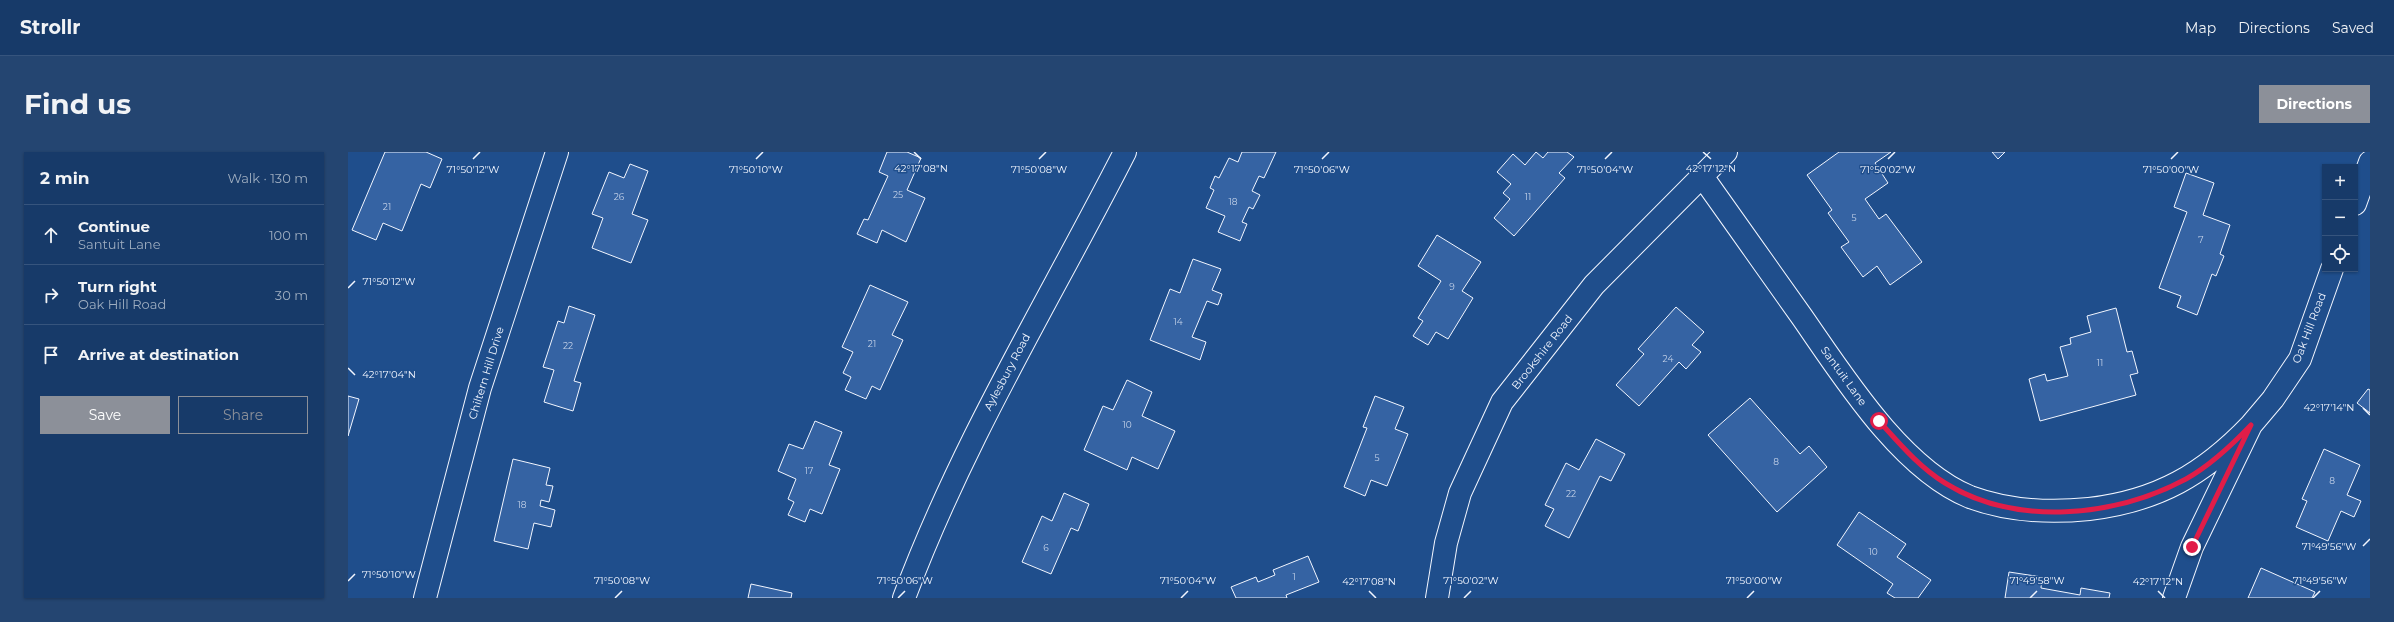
<!DOCTYPE html>
<meta charset="utf-8">
<style>
body{margin:0;font-family:Montserrat,sans-serif;background:#244571;color:#f1f3f6}
.controls{position:absolute;right:12px;top:12px;display:grid;overflow:hidden;border-radius:0px;box-shadow:0 1px 3px #0004}
.controls button{width:36px;height:36px;display:grid;place-items:center;padding:0;border:0;border-bottom:1px solid #36547d;background:#173a69;color:#f1f3f6;font:20px sans-serif}
.stop{position:absolute;width:12px;height:12px;margin:-9px;border:3px solid #e11d48;border-radius:50%;background:#fff}
.stop.end{background:#e11d48;border-color:#fff;box-shadow:0 1px 4px #0008}
.list{margin:0;padding:0;list-style:none}
h2{display:flex;justify-content:space-between;align-items:center;height:52px;margin:0;padding:0 16px;font-size:17px}
h2 small{font-size:13px;font-weight:400;color:#9eadc0}
.list li{display:grid;grid-template-columns:26px 1fr auto;gap:12px;align-items:center;box-sizing:border-box;height:60px;padding:0 16px;border-top:1px solid #36547d}
.list b{display:block;font-size:15px;white-space:nowrap}
.list p{margin:0;font-size:13px;white-space:nowrap;color:#9eadc0}
.list em{font-size:13px;font-style:normal;color:#9eadc0}
.actions{display:flex;gap:8px;padding:12px 16px}
.actions a{flex:1;padding:9px 0;border:1px solid #8c9099;border-radius:0px;text-align:center;font-size:14px;color:#8c9099}
.actions .main{background:#8c9099;color:#fff}
.icon{flex:none;width:22px;height:22px;fill:none;stroke:currentColor;stroke-width:2;stroke-linecap:round;stroke-linejoin:round}
.map{position:relative;flex:none;width:2022px;height:446px;overflow:hidden;border-radius:0px}
header{display:flex;align-items:center;gap:24px;box-sizing:border-box;height:56px;padding:0 20px;background:#173a69;border-bottom:1px solid #36547d}
header strong{font-size:19px}
nav{display:flex;gap:22px;margin-inline-start:auto;font-size:14px}
.intro{display:flex;align-items:center;justify-content:space-between;box-sizing:border-box;height:96px;padding:0 24px}
h1{margin:0;font-size:28px}
.button{padding:10px 18px;border-radius:0px;background:#8c9099;color:#fff;font-size:14px;font-weight:700}
main{display:flex;gap:24px;padding:0 24px}
aside{flex:1;background:#173a69;border-radius:0px;box-shadow:0 1px 3px #0004}
.map>svg:first-child{display:block}
</style>
<header>
<strong>Strollr</strong>
<nav><a>Map</a><a>Directions</a><a>Saved</a></nav>
</header>
<div class="intro"><h1>Find us</h1><a class="button">Directions</a></div>
<main>
<aside>
<h2>2 min<small>Walk · 130 m</small></h2>
<ul class="list">
<li><svg class="icon" aria-label="ahead" viewBox="0 0 24 24"><path d="M12 20V5M6 11l6-6 6 6"/></svg><div><b>Continue</b><p>Santuit Lane</p></div><em>100 m</em></li>
<li><svg class="icon" aria-label="right" viewBox="0 0 24 24"><path d="M7 20v-9h11M14 6l5 5-5 5"/></svg><div><b>Turn right</b><p>Oak Hill Road</p></div><em>30 m</em></li>
<li><svg class="icon" aria-label="arrive" viewBox="0 0 24 24"><path d="M6 21V4h12l-3 4 3 4H6"/></svg><div><b>Arrive at destination</b></div></li>
</ul>
<div class="actions"><a class="main">Save</a><a>Share</a></div>
</aside>
<div class="map">
<svg width="2022" height="446" viewBox="0 0 2022 446">
<rect width="100%" height="100%" fill="#1f4e8c"/>
<path fill="#3563a3" stroke="#f2f6ff" d="M37,0H78L94,7L82,36L73,32L54,79L35,71L28,88L4,78Z
M539,0H559L573,6L559,38L577,46L558,90L534,78L529,91L509,82L516,67L520,68L540,24L531,20Z
M894,0H928L916,26L911,24L904,39L912,43L905,57L901,55L894,70L899,72L892,89L870,80L877,64L858,56L866,38L862,36L867,24L871,26L881,6L890,10Z
M1188,0L1195,6L1200,0H1219L1226,5L1211,21L1217,26L1166,84L1146,66L1162,47L1155,41L1163,32L1149,20L1165,2L1177,13Z
M1491,0H1543L1527,11L1540,31L1517,47L1531,67L1538,62L1574,110L1542,133L1529,114L1515,125L1493,95L1501,90L1480,61L1484,58L1459,23Z
M1644,0H1657L1650,7Z
M282,12L300,19L284,62L300,68L283,111L244,96L255,66L244,62L261,20L276,26Z
M1838,21L1866,31L1855,63L1882,73L1872,102L1876,104L1868,124L1864,122L1849,163L1829,155L1833,144L1811,136L1839,60L1826,55Z
M1089,83L1133,110L1114,139L1125,146L1100,187L1088,180L1080,193L1065,184L1075,169L1070,166L1093,129L1070,114Z
M845,107L873,117L864,138L874,142L870,153L859,149L844,185L858,190L852,208L802,188L822,137L832,141Z
M522,133L560,150L544,183L555,188L532,238L524,234L518,247L497,238L503,225L495,221L505,200L494,195Z
M221,154L247,163L226,229L233,231L225,259L196,250L206,218L195,215L210,169L216,171Z
M1328,155L1356,180L1344,193L1353,200L1338,217L1331,210L1291,254L1268,233L1296,202L1290,197Z
M1768,156L1779,200L1784,199L1790,221L1782,223L1788,243L1692,269L1681,227L1697,222L1699,229L1720,224L1712,195L1723,192L1722,186L1743,180L1739,164Z
M779,228L804,240L794,264L827,279L810,317L784,305L779,318L736,298L755,254L765,258Z
M2020,237L2022,238V261L2009,251Z
M0,244L11,247L0,284Z
M1027,244L1056,255L1047,277L1060,282L1039,334L1023,328L1017,344L996,335L1019,276L1015,275Z
M1402,246L1452,302L1461,294L1479,315L1429,360L1360,283Z
M467,269L494,280L481,313L492,317L474,362L462,357L457,370L440,363L446,350L440,347L448,327L430,319L441,292L455,297Z
M1248,287L1277,302L1263,329L1252,324L1221,386L1197,374L1206,357L1197,353L1218,311L1231,318Z
M1976,297L2012,313L1999,343L2013,349L2006,365L1993,359L1980,389L1948,375L1959,349L1954,347Z
M165,307L202,316L198,333L205,334L201,350L193,348L192,354L207,358L203,375L186,371L180,397L146,389Z
M716,341L741,352L730,379L723,376L703,422L674,410L694,364L704,369Z
M1511,360L1558,392L1549,405L1583,428L1570,446H1547L1539,441L1545,432L1489,393Z
M960,404L971,430L938,443L939,446H888L883,435L908,425L910,430L927,423L925,418Z
M1913,416L1967,440L1964,446H1900Z
M1661,420L1694,425L1693,436L1732,443L1733,436L1762,441L1761,446H1657Z
M403,432L444,441L443,446H400Z"/>
<g fill="none" stroke-linecap="round" stroke-linejoin="round">
<defs>
<path id="minor" d="M1354,24C1387,71 1421,118 1454,165C1495,224 1553,317 1622,345C1660,359 1702,361 1741,357C1810,349 1856,322 1903,273
M2007,52L2022,10
M77,446L132,236L209,0
M556,446C615,288 701,149 777,0
M1089,446L1098,391L1112,341L1154,250L1246,133L1378,0
M1826,446L1844,395L1903,273L1925,247L1952,207L1984,117"/>
</defs>
<use href="#minor" stroke="#f2f6ff" stroke-width="24"/>
<use href="#minor" stroke="#1f4e8c" stroke-width="22"/>
</g>
<g fill="none" stroke-linecap="round" stroke-linejoin="round">
<path stroke="#e11d48" stroke-width="5" d="M1531,269C1551,291 1571,315 1597,331C1668,375 1767,365 1838,327C1863,313 1884,293 1903,273L1844,395"/>
</g>
<path fill="none" stroke="#f2f6ff" stroke-width="1.5" d="M566,0L573,7M1355,0L1363,7M125,7L132,0M408,7L415,0M691,7L698,0M974,7L981,0M1257,7L1264,0M1540,7L1547,0M1823,7L1830,0M0,136L7,129M0,216L7,223M2015,256L2022,263M2015,394L2022,387M0,429L7,422M1021,439L1028,446M1810,439L1817,446M267,446L274,439M550,446L557,439M833,446L840,439M1116,446L1123,439M1399,446L1406,439M1682,446L1689,439M1965,446L1972,439"/>
<g text-anchor="middle" dominant-baseline="central" stroke-width="3" stroke-linejoin="round" paint-order="stroke">
<g font-size="9" fill="#c3d1e8">
<text x="550" y="42">25</text>
<text x="271" y="44">26</text>
<text x="1180" y="44">11</text>
<text x="885" y="49">18</text>
<text x="39" y="54">21</text>
<text x="1506" y="65">5</text>
<text x="1853" y="87">7</text>
<text x="1104" y="134">9</text>
<text x="830" y="169">14</text>
<text x="524" y="191">21</text>
<text x="220" y="193">22</text>
<text x="1320" y="206">24</text>
<text x="1752" y="210">11</text>
<text x="779" y="272">10</text>
<text x="1029" y="305">5</text>
<text x="1428" y="309">8</text>
<text x="461" y="318">17</text>
<text x="1984" y="328">8</text>
<text x="1223" y="341">22</text>
<text x="174" y="352">18</text>
<text x="698" y="395">6</text>
<text x="1525" y="399">10</text>
<text x="946" y="424">1</text>
</g>
<g font-size="11" fill="#f2f6ff" stroke="#1f4e8c">
<text transform="translate(1961 176) rotate(-69)">Oak Hill Road</text>
<text transform="translate(1194 200) rotate(-52)">Brookshire Road</text>
<text transform="translate(659 220) rotate(-62)">Aylesbury Road</text>
<text transform="translate(138 221) rotate(-73)">Chiltern Hill Drive</text>
<text transform="translate(1496 224) rotate(54)">Santuit Lane</text>
</g>
</g>
<g font-size="10" text-anchor="middle" fill="#f2f6ff" stroke="#1f4e8c" stroke-width="3" stroke-linejoin="round" paint-order="stroke">
<text x="573" y="20">42°17'08"N</text>
<text x="1363" y="20">42°17'12"N</text>
<text x="125" y="21">71°50'12"W</text>
<text x="408" y="21">71°50'10"W</text>
<text x="691" y="21">71°50'08"W</text>
<text x="974" y="21">71°50'06"W</text>
<text x="1257" y="21">71°50'04"W</text>
<text x="1540" y="21">71°50'02"W</text>
<text x="1823" y="21">71°50'00"W</text>
<text x="41" y="133">71°50'12"W</text>
<text x="41" y="226">42°17'04"N</text>
<text x="1981" y="259">42°17'14"N</text>
<text x="1981" y="398">71°49'56"W</text>
<text x="41" y="426">71°50'10"W</text>
<text x="274" y="432">71°50'08"W</text>
<text x="557" y="432">71°50'06"W</text>
<text x="840" y="432">71°50'04"W</text>
<text x="1123" y="432">71°50'02"W</text>
<text x="1406" y="432">71°50'00"W</text>
<text x="1689" y="432">71°49'58"W</text>
<text x="1972" y="432">71°49'56"W</text>
<text x="1021" y="433">42°17'08"N</text>
<text x="1810" y="433">42°17'12"N</text>
</g>
</svg>
<div class="controls">
<button>+</button>
<button>−</button>
<button><svg class="icon" aria-label="locate" viewBox="0 0 24 24"><circle cx="12" cy="12" r="6"/><path d="M12 2v4M12 18v4M2 12h4M18 12h4"/></svg></button>
</div>
<div class="stop" style="left:1531px;top:269px"></div>
<div class="stop end" style="left:1844px;top:395px"></div>
</div>
</main>
